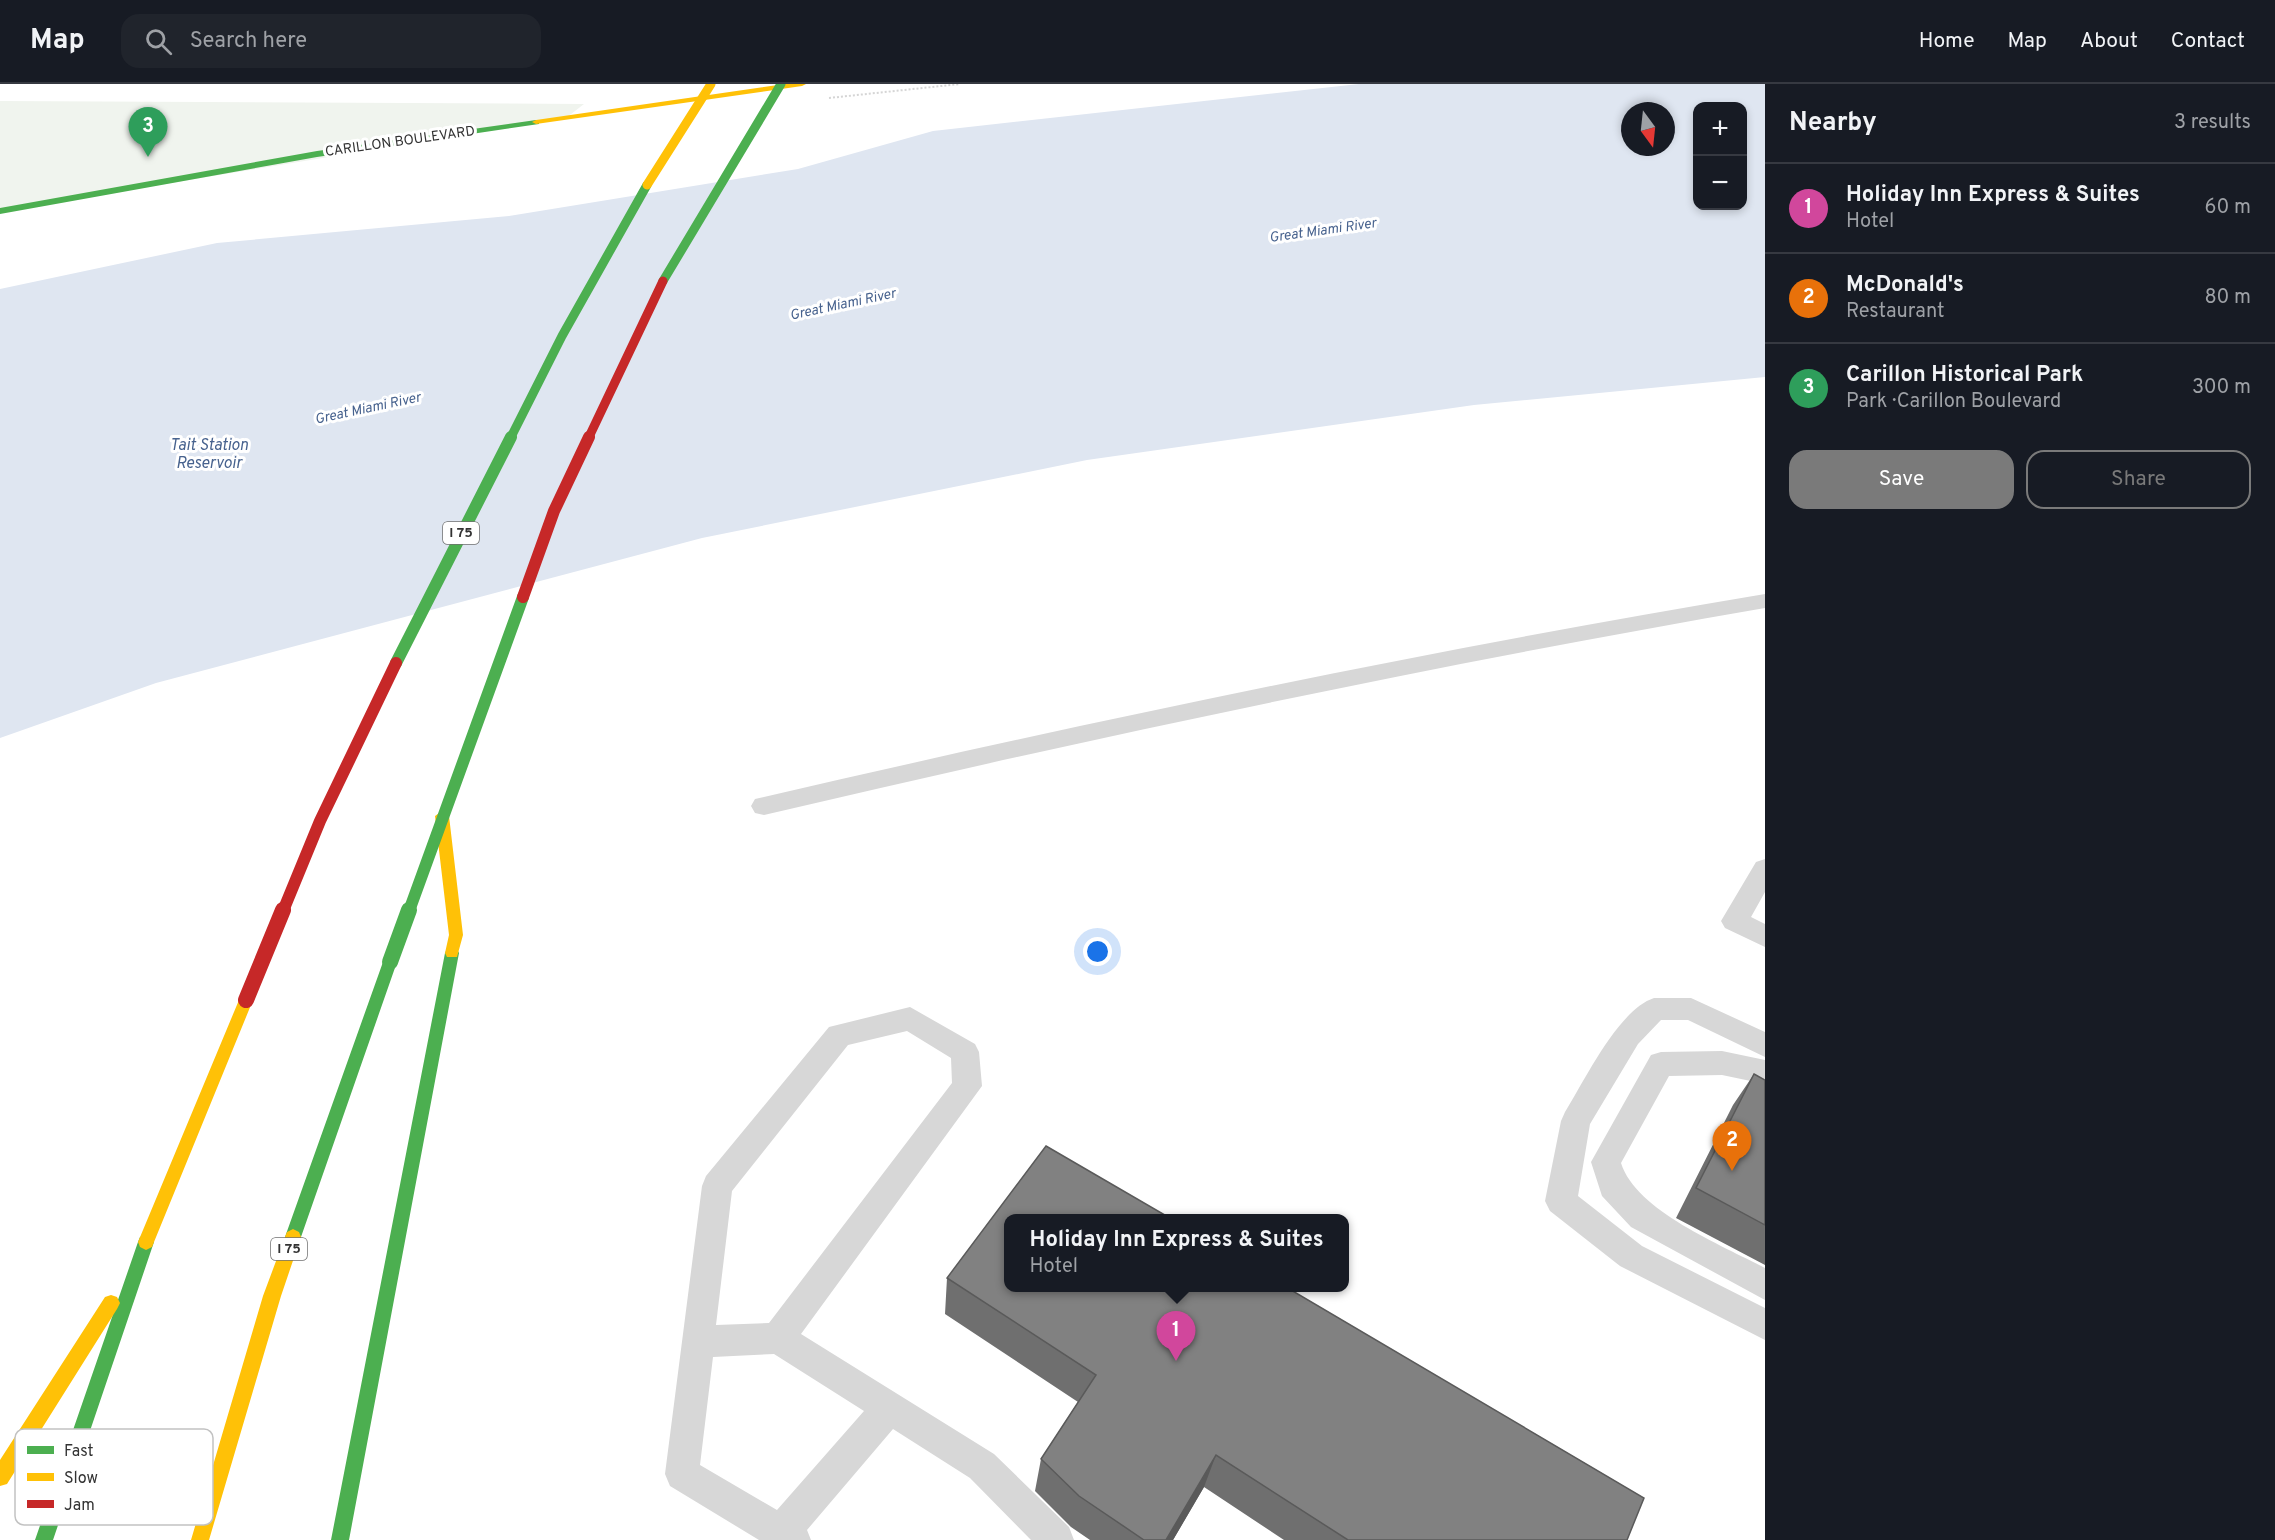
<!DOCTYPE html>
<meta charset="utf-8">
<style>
body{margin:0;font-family:Overpass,sans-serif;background:#20242c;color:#f1f3f6}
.controls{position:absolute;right:18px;top:18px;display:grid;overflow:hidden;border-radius:12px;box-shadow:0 3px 9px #0003}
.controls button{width:54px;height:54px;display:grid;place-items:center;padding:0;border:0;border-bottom:2px solid #363941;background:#171b24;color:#f1f3f6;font:30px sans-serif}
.compass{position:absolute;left:1621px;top:18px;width:54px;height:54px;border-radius:50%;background:#171b24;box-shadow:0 3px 9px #0003;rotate:165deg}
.you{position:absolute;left:1098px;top:868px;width:21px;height:21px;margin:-15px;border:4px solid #fff;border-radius:50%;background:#1a73e8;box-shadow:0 0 0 9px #1a73e833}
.badge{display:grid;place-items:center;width:39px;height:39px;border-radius:50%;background:#7a7a7a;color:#fff;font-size:20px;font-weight:700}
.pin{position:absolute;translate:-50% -50px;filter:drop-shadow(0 2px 3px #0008)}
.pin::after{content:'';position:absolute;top:32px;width:21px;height:18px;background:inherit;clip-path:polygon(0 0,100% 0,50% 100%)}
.popup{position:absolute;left:1004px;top:1130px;width:345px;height:78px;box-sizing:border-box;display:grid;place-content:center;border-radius:12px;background:#171b24;filter:drop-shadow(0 2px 4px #0005);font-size:20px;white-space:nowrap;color:#9ea1a6}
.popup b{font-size:22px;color:#f1f3f6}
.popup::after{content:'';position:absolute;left:50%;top:100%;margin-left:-12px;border:12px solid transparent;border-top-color:#171b24}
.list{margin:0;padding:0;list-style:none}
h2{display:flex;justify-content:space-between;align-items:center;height:78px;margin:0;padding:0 24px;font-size:26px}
h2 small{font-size:20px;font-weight:400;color:#9ea1a6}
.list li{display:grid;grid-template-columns:39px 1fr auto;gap:18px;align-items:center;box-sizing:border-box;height:90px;padding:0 24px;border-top:2px solid #363941}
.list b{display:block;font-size:22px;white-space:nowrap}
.list p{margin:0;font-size:20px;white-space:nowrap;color:#9ea1a6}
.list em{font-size:20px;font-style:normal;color:#9ea1a6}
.actions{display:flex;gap:12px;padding:18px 24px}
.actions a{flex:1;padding:14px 0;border:2px solid #7a7a7a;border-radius:18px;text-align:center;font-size:21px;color:#7a7a7a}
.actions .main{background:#7a7a7a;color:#fff}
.icon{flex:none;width:33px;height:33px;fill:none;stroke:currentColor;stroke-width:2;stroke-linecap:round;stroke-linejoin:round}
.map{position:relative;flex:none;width:1765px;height:1456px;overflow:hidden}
header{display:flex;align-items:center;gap:36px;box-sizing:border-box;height:84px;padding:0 30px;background:#171b24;border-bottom:2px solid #363941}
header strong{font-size:28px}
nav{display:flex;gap:33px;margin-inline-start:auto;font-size:21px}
.search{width:420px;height:54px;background:#20242c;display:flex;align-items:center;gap:15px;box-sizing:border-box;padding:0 21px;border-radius:18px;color:#9ea1a6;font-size:22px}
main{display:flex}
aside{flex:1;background:#171b24}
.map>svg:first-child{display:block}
</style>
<header>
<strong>Map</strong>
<div class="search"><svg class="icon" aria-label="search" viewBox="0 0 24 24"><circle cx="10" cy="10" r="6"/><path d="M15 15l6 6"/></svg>Search here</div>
<nav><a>Home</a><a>Map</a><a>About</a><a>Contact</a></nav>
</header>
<main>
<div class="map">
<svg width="1765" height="1456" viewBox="0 0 1765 1456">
<rect width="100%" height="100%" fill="#fff"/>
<path fill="#f0f4ee" d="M0,17L584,20L566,34L0,127Z"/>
<path fill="#dfe6f1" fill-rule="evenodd" d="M1359,0H1765V293L1474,321L1087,376L702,454L156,599L0,654V205L217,159L509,132L798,85L933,47ZM1698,22H1742V122H1698ZM1630,27H1666V63H1630Z"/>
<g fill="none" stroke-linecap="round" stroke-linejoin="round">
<path stroke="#d5d5d5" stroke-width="2" stroke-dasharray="2 2" stroke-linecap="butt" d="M829,14L960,0"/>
<path fill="#d7d7d7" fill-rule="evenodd" d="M1765,510V524C1429,582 1096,653 764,731L755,729L751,722L755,715L764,713C1096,636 1429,566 1765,510Z
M1765,775V808L1751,833L1765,840V863L1725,844L1721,837L1756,778Z
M1654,914H1691L1765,948V973L1688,936H1661L1638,960L1590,1040L1578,1112L1642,1162L1765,1224V1256L1620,1182L1550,1127L1545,1117L1561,1037L1565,1028C1585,996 1618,926 1654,914Z
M910,923L975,960L979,968L982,1002L801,1250L994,1370L1069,1443L1074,1456H1031L970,1394L893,1345L807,1446L811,1456H759L670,1402L665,1390L702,1102L706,1092L829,943ZM907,947L951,974L952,999L769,1239L716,1241L732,1107L848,961ZM774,1270L864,1327L777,1426L700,1381L713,1273Z
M1722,967L1765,976V1000L1722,991L1669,992L1621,1079C1636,1127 1722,1161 1765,1184V1216L1631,1143L1602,1112L1591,1078L1651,971L1661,968Z"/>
<path fill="#4caf50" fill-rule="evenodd" d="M536,36H539V40L317,73L0,130V124L317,67Z
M452,863L457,865L459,869L349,1456H331L445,869L447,865Z
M390,872L395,874L397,878L301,1153L299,1158L293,1161L287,1158L285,1153L383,878L385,874Z
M146,1150L152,1153L154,1158L53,1456H35L138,1158L140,1153Z"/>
<path fill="#ffc107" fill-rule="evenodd" d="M785,0H806L802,2L536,40L532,38L536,36Z
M442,727L449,732L463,851L457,873H447L445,869L449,851L435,732Z
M246,910L251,912L253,916L154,1158L152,1163L146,1166L140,1163L138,1158L239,916L241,912Z
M293,1145L299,1148L301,1153L281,1212L209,1456H191L263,1212L285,1153L287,1148Z
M111,1211L117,1213L120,1219L117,1225L7,1400L0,1402V1376L105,1213Z"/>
<path stroke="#4caf50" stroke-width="9" d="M663,197L781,0
M510,355L562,252L647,101"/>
<path stroke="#4caf50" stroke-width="12" d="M396,579L511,353
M409,827L523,513"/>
<path stroke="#4caf50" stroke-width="16" d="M390,878L409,826"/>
<path stroke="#ffc107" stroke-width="9" d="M647,101L711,0"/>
<path stroke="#c62828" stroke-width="9" d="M588,355L663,197"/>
<path stroke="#c62828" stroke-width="12" d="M523,513L554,427L589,353
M283,827L320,737L396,579"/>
<path stroke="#c62828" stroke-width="16" d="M246,916L283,826"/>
</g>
<path fill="#6f6f6f" d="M1754,990L1765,996V1181L1676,1134L1733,1021Z
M947,1194L1627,1456H1284L1204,1403L1173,1456H1090L1071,1443L1035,1407L1041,1375L1078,1318L945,1230Z"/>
<path fill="#5a5a5a" d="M1216,1371L1204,1403L1173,1456H1166Z"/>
<path fill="#818181" stroke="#5a5a5a" stroke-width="1.5" d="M1754,990L1765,996V1141L1696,1104Z
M1046,1062L1170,1134H1008V1203H1286L1644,1414L1627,1456H1348L1216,1371L1166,1456H1144L1079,1412L1041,1375L1096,1291L947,1194Z"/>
<g text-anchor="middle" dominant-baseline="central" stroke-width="6" stroke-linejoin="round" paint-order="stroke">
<g font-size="14" fill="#333" stroke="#fff">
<text transform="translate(400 58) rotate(-8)">CARILLON BOULEVARD</text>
</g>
<g font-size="14" font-style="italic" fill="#47628e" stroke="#fff">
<text transform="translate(1323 147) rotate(-8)">Great Miami River</text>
<text transform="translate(843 221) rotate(-12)">Great Miami River</text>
<text transform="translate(368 325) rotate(-12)">Great Miami River</text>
</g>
<g fill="#fff" stroke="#707070" stroke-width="1.5">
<rect x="443" y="438" width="36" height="22" rx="4.5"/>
<rect x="271" y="1154" width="36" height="22" rx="4.5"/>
</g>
<g font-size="14" font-weight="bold" fill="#333">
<text x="461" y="449">I 75</text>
<text x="289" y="1165">I 75</text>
</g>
<g font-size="16" font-style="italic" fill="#47628e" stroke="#fff">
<text x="209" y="362">Tait Station<tspan x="209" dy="18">Reservoir</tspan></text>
</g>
</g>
<rect x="15" y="1345" width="198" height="96" rx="9" fill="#fff" stroke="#c2c2c2" stroke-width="1.5"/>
<rect x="27" y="1362" width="27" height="8" fill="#4caf50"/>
<rect x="27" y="1389" width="27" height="8" fill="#ffc107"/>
<rect x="27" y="1416" width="27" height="8" fill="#c62828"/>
<g font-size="16" fill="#333">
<text x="64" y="1372">Fast</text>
<text x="64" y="1399">Slow</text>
<text x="64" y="1426">Jam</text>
</g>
</svg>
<div class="controls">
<button>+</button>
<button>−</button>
</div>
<svg class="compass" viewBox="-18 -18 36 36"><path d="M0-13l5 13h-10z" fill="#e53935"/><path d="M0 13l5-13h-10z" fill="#9ea1a6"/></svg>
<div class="you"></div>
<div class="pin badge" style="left:1176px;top:1277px;background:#d1479c">1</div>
<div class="popup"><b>Holiday Inn Express &amp; Suites</b>Hotel</div>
<div class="pin badge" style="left:1732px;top:1087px;background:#e8710a">2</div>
<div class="pin badge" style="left:148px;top:73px;background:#2e9e5b">3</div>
</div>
<aside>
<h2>Nearby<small>3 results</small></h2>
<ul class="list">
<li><span class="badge" style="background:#d1479c">1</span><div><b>Holiday Inn Express &amp; Suites</b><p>Hotel</p></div><em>60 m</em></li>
<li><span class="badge" style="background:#e8710a">2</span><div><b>McDonald's</b><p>Restaurant</p></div><em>80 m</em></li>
<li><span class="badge" style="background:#2e9e5b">3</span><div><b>Carillon Historical Park</b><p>Park · Carillon Boulevard</p></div><em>300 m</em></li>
</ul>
<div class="actions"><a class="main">Save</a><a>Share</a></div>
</aside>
</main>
